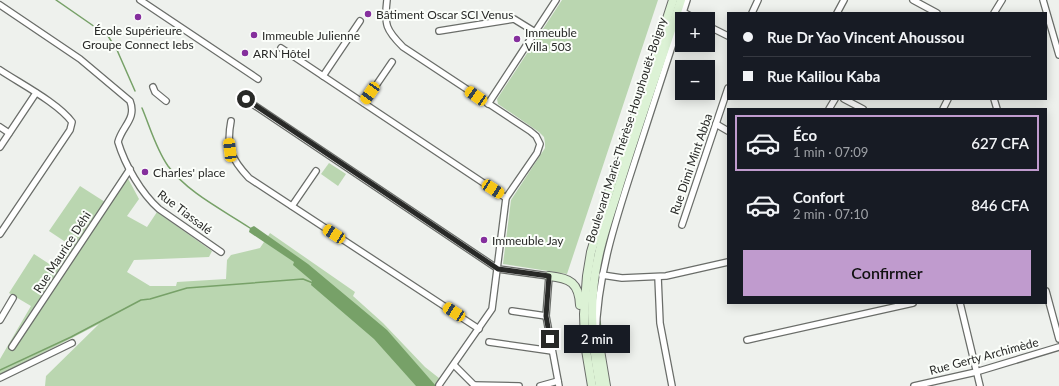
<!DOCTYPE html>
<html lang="fr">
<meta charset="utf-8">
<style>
body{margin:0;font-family:Lato,sans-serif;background:#242831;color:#f1f3f6;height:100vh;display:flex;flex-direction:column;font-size:15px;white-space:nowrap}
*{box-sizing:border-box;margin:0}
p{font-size:13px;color:#9ea1a6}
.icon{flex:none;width:22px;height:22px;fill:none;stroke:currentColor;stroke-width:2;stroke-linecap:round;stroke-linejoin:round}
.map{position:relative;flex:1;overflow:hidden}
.panel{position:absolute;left:727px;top:108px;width:320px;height:196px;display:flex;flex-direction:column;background:#171b24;border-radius:0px;box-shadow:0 2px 10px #0003}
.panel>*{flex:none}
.hud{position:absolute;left:727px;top:12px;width:320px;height:88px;border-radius:0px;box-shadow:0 2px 10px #0003;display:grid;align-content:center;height:88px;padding:0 16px;background:#171b24}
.controls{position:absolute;left:675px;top:12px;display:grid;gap:8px}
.controls a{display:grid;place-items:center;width:40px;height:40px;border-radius:0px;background:#171b24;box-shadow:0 2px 10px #0003;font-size:20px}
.end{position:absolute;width:18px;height:18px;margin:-9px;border:5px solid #282927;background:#fff;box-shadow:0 0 0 2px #fff}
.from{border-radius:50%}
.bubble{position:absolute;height:28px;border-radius:0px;background:#171b24;box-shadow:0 2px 10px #0003;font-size:13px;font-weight:600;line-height:28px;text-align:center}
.car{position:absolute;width:12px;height:24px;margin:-12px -6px;border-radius:5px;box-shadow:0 0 3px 1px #0007;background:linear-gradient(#f5c518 24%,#345 0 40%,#f5c518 0 76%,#345 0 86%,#f5c518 0)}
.hud b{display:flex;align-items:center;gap:14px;height:38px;font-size:15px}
.hud b+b{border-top:1px solid #363941}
.hud i{width:10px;height:10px;background:#f1f3f6}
ul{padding:7px 0 0;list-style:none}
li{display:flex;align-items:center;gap:12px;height:56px;margin:0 8px 6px;padding:0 8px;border:2px solid transparent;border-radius:0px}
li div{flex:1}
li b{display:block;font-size:15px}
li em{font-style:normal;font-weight:600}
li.current{border-color:#c09bce}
li>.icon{width:36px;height:36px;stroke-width:1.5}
.button{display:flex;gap:8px;margin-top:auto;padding:8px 16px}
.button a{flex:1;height:46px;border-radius:0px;background:#c09bce;color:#111;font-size:16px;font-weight:600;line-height:46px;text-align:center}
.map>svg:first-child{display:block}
</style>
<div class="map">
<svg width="1059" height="386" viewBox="0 0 1059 386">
<rect width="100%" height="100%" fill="#eef1ed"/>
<g fill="#bad6b0">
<path d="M562,0H658L567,274L503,264L511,200L545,148V143L544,137L539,132L498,104L497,99Z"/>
<path d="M329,163L346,174L338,186L321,174Z"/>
<path d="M124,171L139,199L127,216L147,227L157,212L212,251L209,257L134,260L127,272L150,286H176L177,282L226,279L227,260L231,255L260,248L270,233L355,292L353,296L383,323L425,367L444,382L443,386H45L46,376L99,324L0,375V359L31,306L9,293L34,254L57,269L73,247L49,231L80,186L105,202Z"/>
</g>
<path fill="#77a168" d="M254,226L308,264L387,330L436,386H416L374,339L311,285L312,281L293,265L294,262L249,232L250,228Z"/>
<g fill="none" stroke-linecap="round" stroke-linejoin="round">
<g stroke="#77a168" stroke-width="1.5">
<path d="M56,0L108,36L117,50L135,91"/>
<path d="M142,108C150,127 156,149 168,166C188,193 223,210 250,228"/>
<path d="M600,321L602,338"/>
<path d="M0,370L71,337L141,300L150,299L187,288L303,279L313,283"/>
</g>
<defs>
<g id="street">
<path d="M140,0L258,79"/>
<path d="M387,0C384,25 386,30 403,47L530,131L536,136L540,144L537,153L506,198L492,309L439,385"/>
<path d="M913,0L937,13"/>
<path d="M1043,0L1059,55"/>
<path d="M0,5L80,59L130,101C137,119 122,126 118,142C125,165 141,193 159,209L221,252"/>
<path d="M683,12L696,19"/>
<path d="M752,13L758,0"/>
<path d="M837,13L844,0"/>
<path d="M994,13L1002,0"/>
<path d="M708,26L728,36"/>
<path d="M439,31L514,19L535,32"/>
<path d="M281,48L506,198"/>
<path d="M0,70C21,84 58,103 72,122L70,130L0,234"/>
<path d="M323,76L360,21"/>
<path d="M153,87L155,92L166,101"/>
<path d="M245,99L498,269L549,276L546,316L559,386"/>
<path d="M844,99L863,109"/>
<path d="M994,99L997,109"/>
<path d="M364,103L392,62"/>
<path d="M488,104L556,0"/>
<path d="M829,109L835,99"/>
<path d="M943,109L948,99"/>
<path d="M231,121C226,147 231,159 249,178L479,329"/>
<path d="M716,124L728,131"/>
<path d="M0,127L9,133"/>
<path d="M0,147L36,93"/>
<path d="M292,206L316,171"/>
<path d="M682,225L728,88"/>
<path d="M602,275L622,278L666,276L728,262"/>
<path d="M658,277L660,323L672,386"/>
<path d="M1046,291L1059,339"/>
<path d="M960,303L980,386"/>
<path d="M512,311L546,316"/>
<path d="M0,320L13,298"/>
<path d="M596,337C597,271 619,210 639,148C655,99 671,49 687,0"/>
<path d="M747,340L913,303"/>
<path d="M489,342L552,351"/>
<path d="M12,347L130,169"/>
<path d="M454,365L475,386"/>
<path d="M0,378L72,343"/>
<path d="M474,385L519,386"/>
<path d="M540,386L558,381"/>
<path d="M914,386L976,372L1059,347"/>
</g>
<g id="secondary">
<path d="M549,276C570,278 579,283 580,305"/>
<path d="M598,338L606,386"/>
<path d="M592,386L585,344L584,314L587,276L591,252L613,179L644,90L673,0"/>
<path d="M600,386C594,355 590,324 593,293C595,259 606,227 616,196C636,130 660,65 681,0"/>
</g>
</defs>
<use href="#street" stroke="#6a6d69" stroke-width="8"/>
<use href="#secondary" stroke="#6a6d69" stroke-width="10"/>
<use href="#street" stroke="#fff" stroke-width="5.5"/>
<use href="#secondary" stroke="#dcf2d5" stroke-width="8"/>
</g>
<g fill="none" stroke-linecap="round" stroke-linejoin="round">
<path stroke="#282927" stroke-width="5" d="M246,99L498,269L549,276L546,316L550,339"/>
</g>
<g fill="#852f9d" stroke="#fbfefa" stroke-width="1.5">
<circle cx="368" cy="14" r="4"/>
<circle cx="138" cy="17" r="4"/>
<circle cx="254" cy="35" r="4"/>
<circle cx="517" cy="39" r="4"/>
<circle cx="245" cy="53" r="4"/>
<circle cx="145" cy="172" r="4"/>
<circle cx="484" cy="240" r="4"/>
</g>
<g text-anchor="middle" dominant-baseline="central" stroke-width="4" stroke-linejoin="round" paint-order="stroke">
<g font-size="12" fill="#282927" stroke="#fbfefa" text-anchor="start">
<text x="376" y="14">Bâtiment Oscar SCI Venus</text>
<text x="138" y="30" text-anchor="middle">École Supérieure<tspan x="138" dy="14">Groupe Connect Iebs</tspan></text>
<text x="525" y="32">Immeuble<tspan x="525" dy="14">Villa 503</tspan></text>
<text x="262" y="35">Immeuble Julienne</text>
<text x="253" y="53">ARN Hôtel</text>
<text x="153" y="172">Charles' place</text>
<text x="492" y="240">Immeuble Jay</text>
</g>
<g font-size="12" fill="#282927" stroke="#fbfefa">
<text transform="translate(626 130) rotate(-72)">Boulevard Marie-Thérèse Houphouët-Boigny</text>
<text transform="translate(691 164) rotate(-71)">Rue Dimi Mint Abba</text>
<text transform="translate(185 212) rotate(37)">Rue Tiassalé</text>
<text transform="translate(62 252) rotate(-57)">Rue Maurice Déhi</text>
<text transform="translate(984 356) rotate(-15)">Rue Gerty Archimède</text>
</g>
</g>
</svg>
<div class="controls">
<a>+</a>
<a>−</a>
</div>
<i class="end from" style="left:246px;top:99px"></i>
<i class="end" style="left:550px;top:339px"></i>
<div class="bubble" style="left:564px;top:325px;width:66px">2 min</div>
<i class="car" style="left:370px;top:93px;rotate:215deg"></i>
<i class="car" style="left:476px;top:96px;rotate:304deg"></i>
<i class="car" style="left:230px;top:150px;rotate:353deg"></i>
<i class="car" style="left:493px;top:189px;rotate:123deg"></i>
<i class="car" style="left:334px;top:234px;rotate:303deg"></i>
<i class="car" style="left:454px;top:312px;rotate:303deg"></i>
<div class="hud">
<b><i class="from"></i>Rue Dr Yao Vincent Ahoussou</b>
<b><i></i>Rue Kalilou Kaba</b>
</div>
<section class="panel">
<ul>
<li class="current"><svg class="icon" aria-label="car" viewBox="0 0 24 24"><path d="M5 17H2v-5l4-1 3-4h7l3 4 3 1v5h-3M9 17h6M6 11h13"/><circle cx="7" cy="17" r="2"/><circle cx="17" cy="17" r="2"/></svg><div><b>Éco</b><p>1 min · 07:09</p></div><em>627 CFA</em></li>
<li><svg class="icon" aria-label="car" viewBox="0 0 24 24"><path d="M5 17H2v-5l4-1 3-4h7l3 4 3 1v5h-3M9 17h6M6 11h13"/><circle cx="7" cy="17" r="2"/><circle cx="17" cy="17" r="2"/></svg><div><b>Confort</b><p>2 min · 07:10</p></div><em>846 CFA</em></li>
</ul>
<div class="button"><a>Confirmer</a></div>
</section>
</div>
